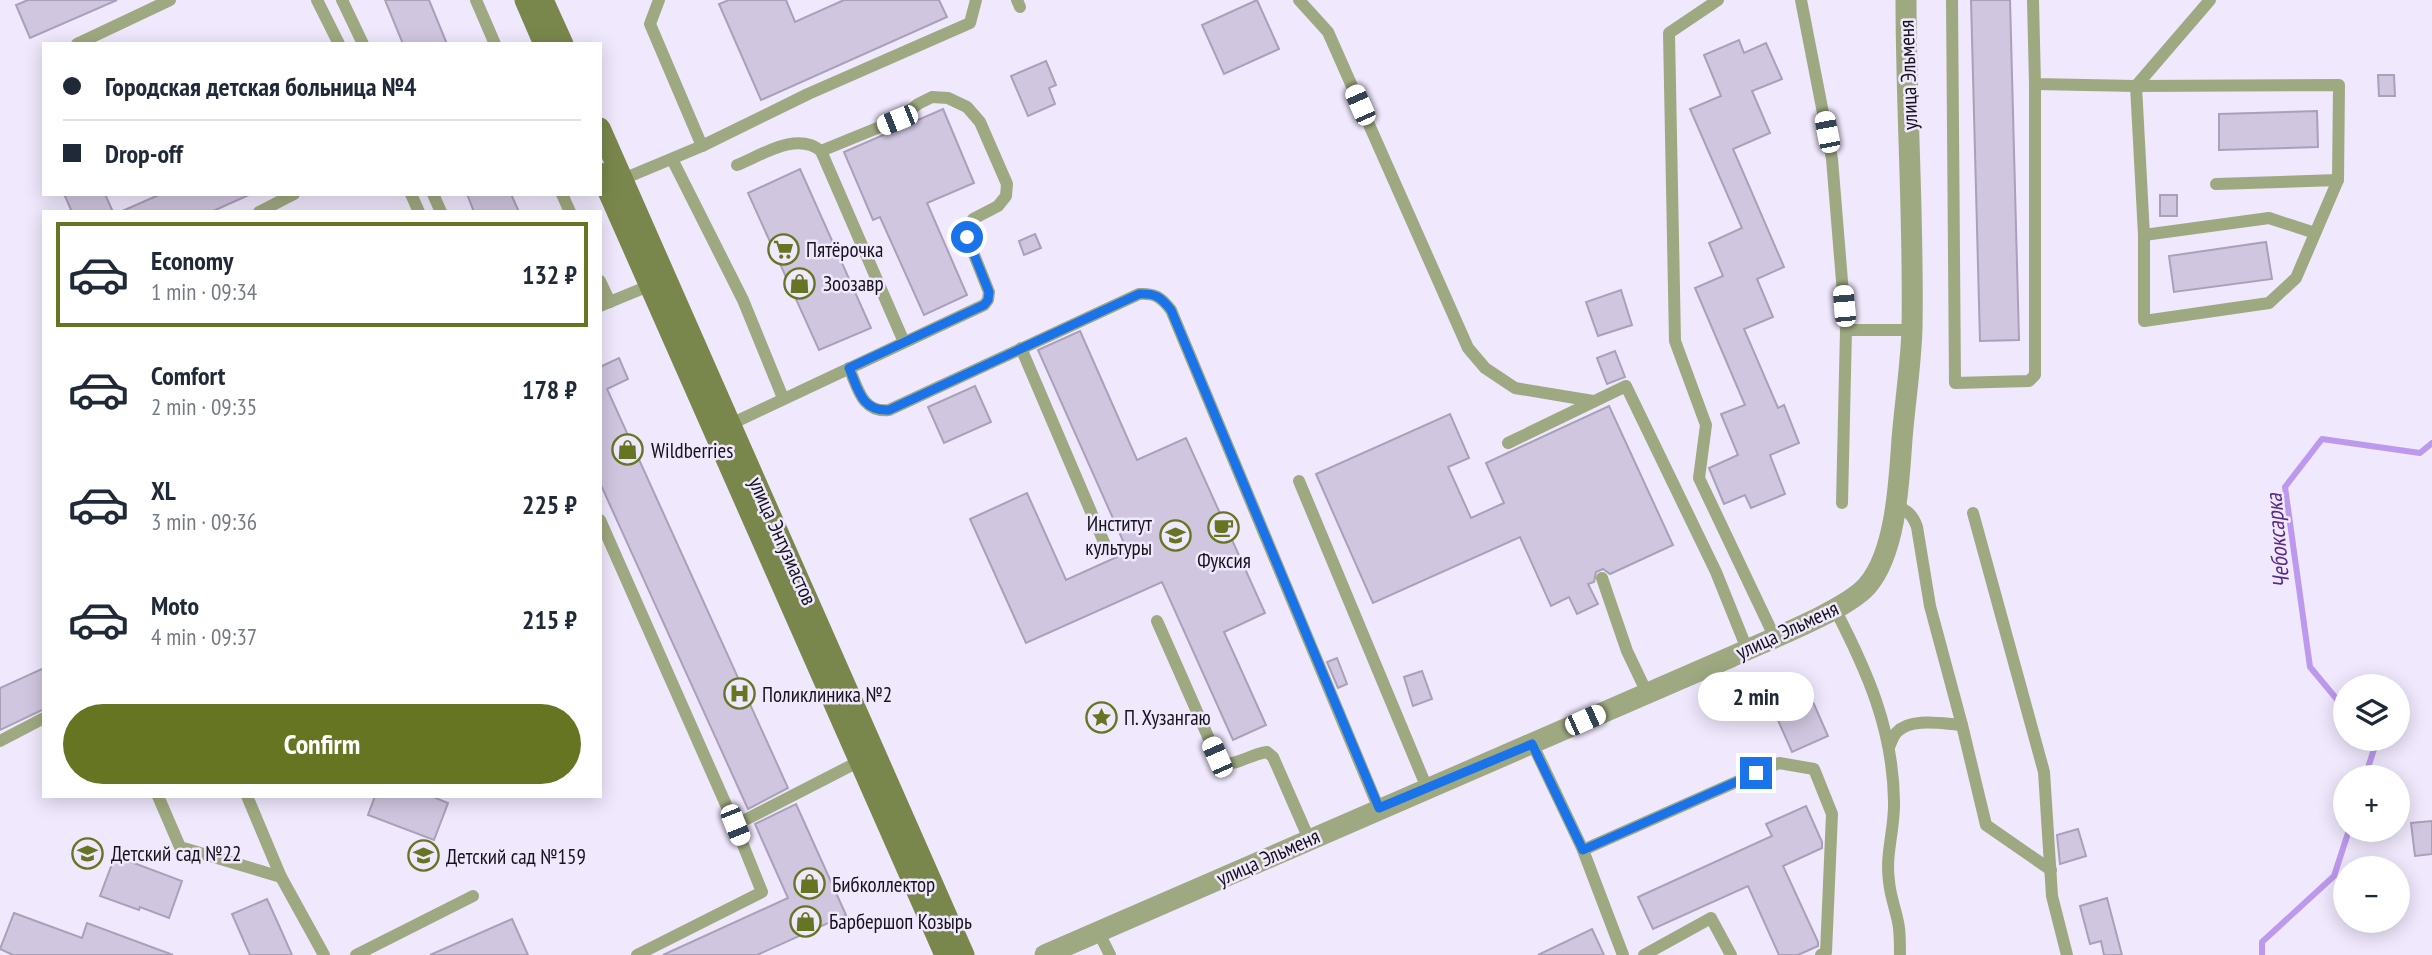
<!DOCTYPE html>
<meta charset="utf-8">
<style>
body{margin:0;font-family:"PT Sans Narrow",sans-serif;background:#f6f6f7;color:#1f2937;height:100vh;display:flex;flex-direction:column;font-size:26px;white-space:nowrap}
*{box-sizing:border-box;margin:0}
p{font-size:23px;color:#747a83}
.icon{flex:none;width:38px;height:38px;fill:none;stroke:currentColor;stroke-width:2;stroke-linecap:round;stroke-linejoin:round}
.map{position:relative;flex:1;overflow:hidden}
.drawer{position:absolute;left:42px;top:210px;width:560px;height:588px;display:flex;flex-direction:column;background:#fff;border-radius:0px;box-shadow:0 4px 18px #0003}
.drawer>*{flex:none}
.banner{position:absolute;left:42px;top:42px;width:560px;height:154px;border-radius:0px;box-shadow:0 4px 18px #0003;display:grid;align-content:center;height:154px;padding:0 21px;background:#fff}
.tools{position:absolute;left:2333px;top:674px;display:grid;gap:14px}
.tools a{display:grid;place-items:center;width:77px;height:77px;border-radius:50%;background:#fff;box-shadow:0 4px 18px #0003;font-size:35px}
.end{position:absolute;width:32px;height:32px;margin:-16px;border:9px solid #1a73e8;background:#fff;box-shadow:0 0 0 4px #fff}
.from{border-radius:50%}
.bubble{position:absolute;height:49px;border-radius:24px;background:#fff;box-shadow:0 4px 18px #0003;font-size:23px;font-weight:600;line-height:49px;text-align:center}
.car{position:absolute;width:21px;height:42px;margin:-21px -10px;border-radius:9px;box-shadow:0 0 5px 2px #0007;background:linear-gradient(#fff 24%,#345 0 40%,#fff 0 76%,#345 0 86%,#fff 0)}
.banner b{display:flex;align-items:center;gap:24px;height:66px;font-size:26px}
.banner b+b{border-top:2px solid #e0e1e3}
.banner i{width:18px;height:18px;background:#1f2937}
ul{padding:12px 0 0;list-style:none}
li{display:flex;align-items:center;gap:21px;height:105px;margin:0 14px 10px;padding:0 7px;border:4px solid transparent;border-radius:0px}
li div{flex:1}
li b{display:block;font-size:26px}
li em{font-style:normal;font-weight:600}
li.active{border-color:#667522}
li>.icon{width:63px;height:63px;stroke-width:1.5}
.primary-button{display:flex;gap:14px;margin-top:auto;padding:14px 21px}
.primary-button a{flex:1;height:80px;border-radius:42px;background:#667522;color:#fff;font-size:28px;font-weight:600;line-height:80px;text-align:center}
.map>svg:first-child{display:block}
</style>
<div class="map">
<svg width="2432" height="955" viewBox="0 0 2432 955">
<rect width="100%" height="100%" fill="#f0e8fd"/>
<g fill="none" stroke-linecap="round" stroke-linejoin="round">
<g stroke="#bd99ed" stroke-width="6">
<path d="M2345,709L2310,667L2285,487L2322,439L2420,453L2432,443"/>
<path d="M2365,777L2375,746L2369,738"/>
<path d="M2262,955V942L2334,876L2349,830"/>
</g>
</g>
<g fill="#d0c6e0" stroke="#a9a0b9" stroke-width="2">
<path d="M28,0H117L30,38L16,5Z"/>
<path d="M385,0H429L447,44H403Z"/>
<path d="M729,0H786L795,22L844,0H939L947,17L761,100L719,4Z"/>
<path d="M1257,0L1279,49L1224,74L1202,25Z"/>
<path d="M1971,0H2010L2019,340L1980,341Z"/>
<path d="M1739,40L1744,53L1766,43L1782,79L1752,91L1770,133L1733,149L1784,267L1757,279L1773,317L1744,329L1778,408L1784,405L1799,443L1770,455L1785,494L1751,508L1745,495L1724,504L1709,468L1738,455L1721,414L1745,405L1695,288L1723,276L1709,243L1742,228L1690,109L1721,96L1704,55Z"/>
<path d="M1046,61L1056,85L1049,88L1055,104L1028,116L1011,76Z"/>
<path d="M2378,75H2394L2395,96H2379Z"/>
<path d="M943,109L974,183L927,203L967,295L924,315L880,217L873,220L844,152Z"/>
<path d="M2317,111L2318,147L2219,150V114Z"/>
<path d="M800,169L871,328L819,350L748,193Z"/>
<path d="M64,194H105L113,212H72Z"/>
<path d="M161,194H251L211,212H120Z"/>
<path d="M467,194H511L519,212H474Z"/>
<rect x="2160" y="195" width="17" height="21"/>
<path d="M1035,234L1041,248L1024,255L1019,241Z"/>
<path d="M2266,242L2272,279L2174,292L2169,256Z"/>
<path d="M1621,290L1632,325L1598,336L1586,302Z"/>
<path d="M1080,331L1137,460L1186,438L1265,613L1224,632L1266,725L1233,740L1162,582L1026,643L970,519L1027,493L1066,580L1128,552L1038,350Z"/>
<path d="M1615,351L1625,377L1607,384L1597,358Z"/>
<path d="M619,358L628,379L607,389L788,788L748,809L600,483V367Z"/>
<path d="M975,386L991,422L944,443L928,407Z"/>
<path d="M1609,406L1673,545L1610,574L1603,569L1596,572L1594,582L1588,584L1598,604L1577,614L1569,597L1551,606L1520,537L1373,603L1316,474L1450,414L1469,458L1448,467L1471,518L1504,503L1486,463Z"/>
<path d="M1337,658L1347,684L1338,688L1327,662Z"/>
<path d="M44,668V709L0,730V688Z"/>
<path d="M1422,671L1432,699L1413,706L1404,677Z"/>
<path d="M1802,677L1828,736L1792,752L1766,693Z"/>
<path d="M375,796H431L448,803L434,840L368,815Z"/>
<path d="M796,804L846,915L757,955H663L788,898L755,824Z"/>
<path d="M1806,806L1822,842V848L1783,866L1818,942V946L1798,955H1779L1748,886L1653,929L1638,897L1772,836L1766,824Z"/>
<path d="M2432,821V854L2415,856L2411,823Z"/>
<path d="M2078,829L2086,856L2060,864L2057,835Z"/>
<path d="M115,856L182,881L169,918L140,907L139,910L100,896Z"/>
<path d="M2107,898L2122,955H2104L2101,941L2090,944L2080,906Z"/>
<path d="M267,899L281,930L292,955H250L232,914Z"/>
<path d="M14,913L82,938L87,923L173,955H13L0,949Z"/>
<path d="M512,919L528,955H430Z"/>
<path d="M1592,929L1604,955H1538Z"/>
</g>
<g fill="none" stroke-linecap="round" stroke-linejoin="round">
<g stroke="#9fa981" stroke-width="12">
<path d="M317,0L339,44"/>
<path d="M342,0L363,44"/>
<path d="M476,0L495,44"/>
<path d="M659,0L650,24L702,146"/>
<path d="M1017,0L1020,7"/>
<path d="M1299,0L1328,32L1468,348L1485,368L1515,388L1593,401"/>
<path d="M1718,0L1669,33L1675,341L1706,425L1699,478L1774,636"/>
<path d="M1801,0L1832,159L1846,330L1842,503"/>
<path d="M1952,0L1955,383L2029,381L2035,375V84"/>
<path d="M2033,0L2035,84L2136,86L2339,85L2338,180L2296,278L2269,303L2144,321V235"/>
<path d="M2210,0L2136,86L2144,235L2269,218L2315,233"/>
<path d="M77,44L170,0"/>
<path d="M672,159L743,300L783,398"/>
<path d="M737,165C762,155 797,131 821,151L904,342"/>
<path d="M623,179L702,146L808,94L970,23L976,0"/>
<path d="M2216,184L2338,180"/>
<path d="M411,194L419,212"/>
<path d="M433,194L441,212"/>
<path d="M562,194L570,212"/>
<path d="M259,212L294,194"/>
<path d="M600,281L610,302"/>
<path d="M600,306L651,285"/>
<path d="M1846,330H1912"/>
<path d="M1021,348L1106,547"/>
<path d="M849,368C858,388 862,413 889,410L1139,294C1155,293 1161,297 1171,310L1379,809"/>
<path d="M731,424L984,305L988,300L989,292L967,237L973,219L998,206L1006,196L1007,184L980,122L967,107L948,98L932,97L918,104L897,120L821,151"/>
<path d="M1508,443L1626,386L1716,572L1747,649"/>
<path d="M1299,481L1427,788"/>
<path d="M1895,505C1907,510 1913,515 1917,527L1930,606L1962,725L1986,825L2051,870"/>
<path d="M1973,513L2044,772L2052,896L2067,955"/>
<path d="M600,520L735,825L762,892L637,955"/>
<path d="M1602,578L1627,651L1647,693"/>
<path d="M1835,609C1867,671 1893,729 1894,801C1895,828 1885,854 1889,881C1890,897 1897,912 1899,928C1900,937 1900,946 1900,955"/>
<path d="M1157,621L1217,757L1222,764C1238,765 1251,754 1267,752L1273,757L1309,839"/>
<path d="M0,741L44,718"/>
<path d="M1532,743L1583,850L1623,955"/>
<path d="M1889,747C1891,743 1893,736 1897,732C1911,717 1944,724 1962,725"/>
<path d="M158,796L180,847L281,877"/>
<path d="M247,796L281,877L324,955"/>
<path d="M735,825L860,761"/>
<path d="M1583,850L1779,763L1814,769L1832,814L1826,952L1821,955"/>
<path d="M1098,931L1110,955"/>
<path d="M356,955L473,896"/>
<path d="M1644,955L1711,918L1731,955"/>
</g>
<path stroke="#9fa981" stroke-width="21" d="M1045,955L1731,657C1763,642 1845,611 1867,586C1896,553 1899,482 1902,439C1905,402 1911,365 1912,328C1914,219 1906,109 1906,0"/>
<g stroke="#7a874c" stroke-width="21">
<path d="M525,0L544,44"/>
<path d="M543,0L563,44"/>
<path d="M600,128L964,955"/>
<path d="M600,173L945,955"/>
</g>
</g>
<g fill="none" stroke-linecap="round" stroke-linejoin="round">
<path stroke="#1a73e8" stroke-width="9" d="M967,237L989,292L988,300L984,305L849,368C858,388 861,412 889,410L1139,294C1155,293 1161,297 1171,310L1379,808L1532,744L1583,850L1756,773"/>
</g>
<defs>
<symbol id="supermarket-ring" viewBox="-11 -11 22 22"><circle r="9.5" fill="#f0e8fd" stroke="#667522" stroke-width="1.5"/><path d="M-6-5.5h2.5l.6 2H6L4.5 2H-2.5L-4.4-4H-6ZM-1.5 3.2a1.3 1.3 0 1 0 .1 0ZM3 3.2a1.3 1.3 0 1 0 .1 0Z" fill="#667522"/></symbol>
<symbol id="shop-ring" viewBox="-11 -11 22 22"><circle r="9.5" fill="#f0e8fd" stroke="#667522" stroke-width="1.5"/><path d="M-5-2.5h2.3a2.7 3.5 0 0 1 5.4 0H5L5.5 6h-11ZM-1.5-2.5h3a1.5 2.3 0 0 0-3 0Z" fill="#667522"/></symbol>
<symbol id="cafe-ring" viewBox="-11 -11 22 22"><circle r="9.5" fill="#f0e8fd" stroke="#667522" stroke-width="1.5"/><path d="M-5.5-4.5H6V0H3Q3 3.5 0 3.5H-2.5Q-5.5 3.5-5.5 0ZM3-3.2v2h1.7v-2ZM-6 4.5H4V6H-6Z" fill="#667522"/></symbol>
<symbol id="university-ring" viewBox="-11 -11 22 22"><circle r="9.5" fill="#f0e8fd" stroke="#667522" stroke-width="1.5"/><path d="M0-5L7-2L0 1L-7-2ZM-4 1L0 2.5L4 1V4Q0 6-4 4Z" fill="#667522"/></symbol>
<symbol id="hospital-ring" viewBox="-11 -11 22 22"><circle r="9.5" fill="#f0e8fd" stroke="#667522" stroke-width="1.5"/><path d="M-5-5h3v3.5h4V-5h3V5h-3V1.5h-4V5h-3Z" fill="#667522"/></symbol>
<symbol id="sight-ring" viewBox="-11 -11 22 22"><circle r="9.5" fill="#f0e8fd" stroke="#667522" stroke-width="1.5"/><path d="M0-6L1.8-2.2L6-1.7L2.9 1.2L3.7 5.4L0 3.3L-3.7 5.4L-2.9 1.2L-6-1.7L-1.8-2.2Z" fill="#667522"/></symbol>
<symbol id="school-ring" viewBox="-11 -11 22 22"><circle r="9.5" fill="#f0e8fd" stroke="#667522" stroke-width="1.5"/><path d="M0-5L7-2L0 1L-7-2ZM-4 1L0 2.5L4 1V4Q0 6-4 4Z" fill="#667522"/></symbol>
</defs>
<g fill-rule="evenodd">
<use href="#supermarket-ring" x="766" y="232" width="35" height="35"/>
<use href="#shop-ring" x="782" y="266" width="35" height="35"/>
<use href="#shop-ring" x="610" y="432" width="35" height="35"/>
<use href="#cafe-ring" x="1206" y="510" width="35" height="35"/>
<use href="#university-ring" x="1158" y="518" width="35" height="35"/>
<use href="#hospital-ring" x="722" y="676" width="35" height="35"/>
<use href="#sight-ring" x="1084" y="700" width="35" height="35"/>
<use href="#school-ring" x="70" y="836" width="35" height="35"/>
<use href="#school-ring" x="406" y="838" width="35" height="35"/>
<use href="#shop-ring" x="792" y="866" width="35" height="35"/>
<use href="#shop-ring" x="788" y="904" width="35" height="35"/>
</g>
<g text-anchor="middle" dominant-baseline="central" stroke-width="5" stroke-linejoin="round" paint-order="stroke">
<g font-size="21" fill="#17131c" stroke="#f0e8fd">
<text transform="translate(1908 75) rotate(-92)">улица Эльменя</text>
<text transform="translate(783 541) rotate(66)">улица Энтузиастов</text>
<text transform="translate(1787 630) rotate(-25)">улица Эльменя</text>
<text transform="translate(1268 857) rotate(-24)">улица Эльменя</text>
</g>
<g font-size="21" fill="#17131c" stroke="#f0e8fd" text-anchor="start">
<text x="806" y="249">Пятёрочка</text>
<text x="823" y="283">Зоозавр</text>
<text x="651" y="450">Wildberries</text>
<text x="1152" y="523" text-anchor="end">Институт<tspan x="1152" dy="24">культуры</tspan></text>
<text x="1224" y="560" text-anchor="middle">Фуксия</text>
<text x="762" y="694">Поликлиника №2</text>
<text x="1124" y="717">П. Хузангаю</text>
<text x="111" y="853">Детский сад №22</text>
<text x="446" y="856">Детский сад №159</text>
<text x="832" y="884">Бибколлектор</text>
<text x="829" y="921">Барбершоп Козырь</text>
</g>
<g font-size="23" font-style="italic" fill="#592989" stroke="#f0e8fd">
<text transform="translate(2277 541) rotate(-95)">Чебоксарка</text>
</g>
</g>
</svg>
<div class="tools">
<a><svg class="icon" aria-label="layers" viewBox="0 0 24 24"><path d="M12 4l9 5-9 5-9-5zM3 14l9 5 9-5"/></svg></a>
<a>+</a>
<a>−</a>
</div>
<i class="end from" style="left:967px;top:237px"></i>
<i class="end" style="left:1756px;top:773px"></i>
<div class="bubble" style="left:1698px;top:672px;width:116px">2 min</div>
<i class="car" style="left:1360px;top:105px;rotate:336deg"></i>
<i class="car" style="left:897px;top:120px;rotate:248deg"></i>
<i class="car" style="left:1827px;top:132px;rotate:349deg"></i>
<i class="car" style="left:1844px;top:306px;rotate:355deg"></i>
<i class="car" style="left:1585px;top:720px;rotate:66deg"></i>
<i class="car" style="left:1217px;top:757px;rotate:336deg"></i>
<i class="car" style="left:735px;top:825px;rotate:158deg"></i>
<div class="banner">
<b><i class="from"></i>Городская детская больница №4</b>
<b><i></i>Drop-off</b>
</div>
<section class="drawer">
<ul>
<li class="active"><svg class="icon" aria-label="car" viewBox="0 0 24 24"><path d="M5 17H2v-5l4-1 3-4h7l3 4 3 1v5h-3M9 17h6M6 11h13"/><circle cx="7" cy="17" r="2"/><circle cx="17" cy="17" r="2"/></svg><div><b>Economy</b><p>1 min · 09:34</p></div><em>132 ₽</em></li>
<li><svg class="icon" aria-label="car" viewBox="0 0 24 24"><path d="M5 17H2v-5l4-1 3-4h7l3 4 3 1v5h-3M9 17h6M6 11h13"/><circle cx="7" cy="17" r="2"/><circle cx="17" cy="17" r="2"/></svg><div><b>Comfort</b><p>2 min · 09:35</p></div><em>178 ₽</em></li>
<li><svg class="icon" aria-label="car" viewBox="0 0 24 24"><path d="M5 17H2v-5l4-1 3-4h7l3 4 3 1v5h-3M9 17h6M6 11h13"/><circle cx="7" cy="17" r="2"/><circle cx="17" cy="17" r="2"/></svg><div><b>XL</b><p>3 min · 09:36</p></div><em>225 ₽</em></li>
<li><svg class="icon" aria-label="car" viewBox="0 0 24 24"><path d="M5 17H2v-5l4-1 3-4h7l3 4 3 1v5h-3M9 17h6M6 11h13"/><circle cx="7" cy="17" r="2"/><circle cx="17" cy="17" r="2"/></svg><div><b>Moto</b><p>4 min · 09:37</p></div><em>215 ₽</em></li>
</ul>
<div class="primary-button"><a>Confirm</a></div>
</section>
</div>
